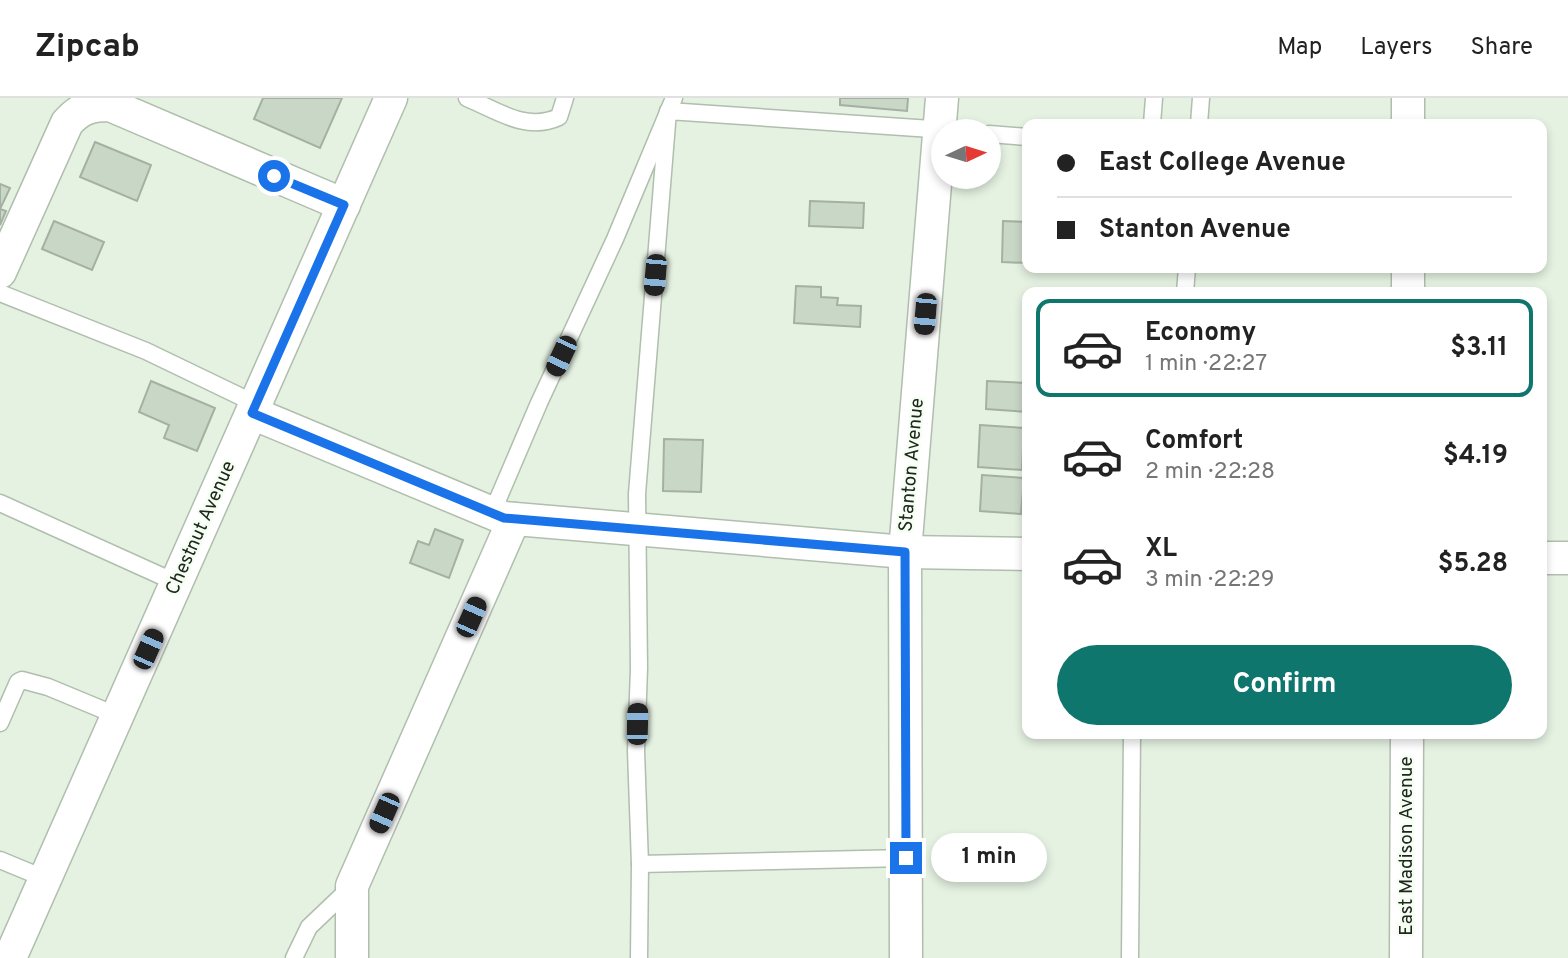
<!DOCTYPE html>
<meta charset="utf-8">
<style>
body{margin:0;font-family:Overpass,sans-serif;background:#f2f2f2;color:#222;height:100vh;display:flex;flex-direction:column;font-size:26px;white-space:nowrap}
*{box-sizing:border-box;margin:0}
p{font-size:23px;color:#767676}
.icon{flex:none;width:38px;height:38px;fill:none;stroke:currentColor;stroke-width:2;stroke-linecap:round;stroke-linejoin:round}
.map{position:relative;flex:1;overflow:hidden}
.sheet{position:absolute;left:1022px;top:189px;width:525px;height:452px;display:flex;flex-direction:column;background:#fff;border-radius:14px;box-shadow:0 4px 10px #0003}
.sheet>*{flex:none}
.banner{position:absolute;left:1022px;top:21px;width:525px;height:154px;border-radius:14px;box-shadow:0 4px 10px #0003;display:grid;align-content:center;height:154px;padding:0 35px;background:#fff}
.needle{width:46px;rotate:86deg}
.tools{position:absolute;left:931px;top:21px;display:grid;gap:14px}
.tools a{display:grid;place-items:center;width:70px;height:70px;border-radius:50%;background:#fff;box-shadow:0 4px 10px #0003;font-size:35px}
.end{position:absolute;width:32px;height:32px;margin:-16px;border:9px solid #1a73e8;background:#fff;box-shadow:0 0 0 4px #fff}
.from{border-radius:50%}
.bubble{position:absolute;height:49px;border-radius:24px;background:#fff;box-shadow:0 4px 10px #0003;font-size:23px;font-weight:700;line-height:49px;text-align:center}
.car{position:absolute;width:21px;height:42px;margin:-21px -10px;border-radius:9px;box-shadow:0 0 5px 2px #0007;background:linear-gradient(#222 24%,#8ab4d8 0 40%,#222 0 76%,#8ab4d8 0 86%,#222 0)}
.banner b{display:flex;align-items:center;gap:24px;height:66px;font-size:26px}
.banner b+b{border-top:2px solid #e0e0e0}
.banner i{width:18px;height:18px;background:#222}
ul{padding:12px 0 0;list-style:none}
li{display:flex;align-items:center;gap:21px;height:98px;margin:0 14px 10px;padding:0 21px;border:4px solid transparent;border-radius:14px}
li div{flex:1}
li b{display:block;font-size:26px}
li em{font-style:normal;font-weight:700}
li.current{border-color:#0f766e}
li>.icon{width:63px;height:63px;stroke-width:1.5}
.button{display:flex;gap:14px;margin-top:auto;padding:14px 35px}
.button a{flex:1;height:80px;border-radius:42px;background:#0f766e;color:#fff;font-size:28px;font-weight:700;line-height:80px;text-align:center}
header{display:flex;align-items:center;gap:42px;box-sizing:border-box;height:98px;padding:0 35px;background:#fff;border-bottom:2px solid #e0e0e0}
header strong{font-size:33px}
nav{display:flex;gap:38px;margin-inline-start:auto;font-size:24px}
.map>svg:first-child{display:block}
</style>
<header>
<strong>Zipcab</strong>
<nav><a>Map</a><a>Layers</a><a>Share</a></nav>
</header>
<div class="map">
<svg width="1568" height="860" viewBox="0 0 1568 860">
<rect width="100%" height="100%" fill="#e5f2e2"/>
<g fill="#c9d7c7" stroke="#a4b1a2" stroke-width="2">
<path d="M263,0H342L320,50L254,21Z"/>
<path d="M840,0H908L907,13L840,7Z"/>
<path d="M95,44L151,67L137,103L80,79Z"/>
<path d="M0,86L10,90L0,111L6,113L0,127Z"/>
<path d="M810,103L864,105L863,130L809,128Z"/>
<path d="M54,123L104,144L92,172L42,151Z"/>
<path d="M1003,123L1027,124V165L1002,164Z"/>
<path d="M796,188L821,189V199L838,200L837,207L861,208L860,229L794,225Z"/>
<path d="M151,283L215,310L197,353L164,340L169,327L139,314Z"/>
<path d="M987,283L1027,285V314L986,311Z"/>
<path d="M980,327L1024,330L1022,372L978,369Z"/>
<path d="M664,341L703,342L701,394L663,393Z"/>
<path d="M982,377L1024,380L1021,416L980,413Z"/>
<path d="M435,431L463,442L449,480L410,465L418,443L429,447Z"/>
</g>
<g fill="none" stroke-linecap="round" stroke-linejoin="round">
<defs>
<g id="service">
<path d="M467,0C498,13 526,34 559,19L565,0"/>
<path d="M1152,26L1154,0"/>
<path d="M1199,26L1201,0"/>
<path d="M989,36L1027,39"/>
<path d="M1185,194L1187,170"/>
<path d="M0,195L146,253L256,306"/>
<path d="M0,405L177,485"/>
<path d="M492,415L539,305L615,141L674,0"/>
<path d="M0,625L18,584L22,582L48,589L118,618"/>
<path d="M0,762L46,781"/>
<path d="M640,766L906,760"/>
<path d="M294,860L309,829L350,790"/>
<path d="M639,860L640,766L636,653L639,570L637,396L668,13L961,33"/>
<path d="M1130,860L1132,635"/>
</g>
<g id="minor">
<path d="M1408,0V26"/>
<path d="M1408,170V194"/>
<path d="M0,174L67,25C80,10 91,7 110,7L344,107"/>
<path d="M252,315L504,420L905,454L1027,456"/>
<path d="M1542,460H1568"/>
<path d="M10,860L391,0"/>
<path d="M352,860V788L514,421"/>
<path d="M906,860L905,454L942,0"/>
<path d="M1406,860L1407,635"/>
</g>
</defs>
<use href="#service" stroke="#b0beae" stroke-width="19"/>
<use href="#minor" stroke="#b0beae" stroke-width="35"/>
<use href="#service" stroke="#fff" stroke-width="16"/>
<use href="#minor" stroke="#fff" stroke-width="32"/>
</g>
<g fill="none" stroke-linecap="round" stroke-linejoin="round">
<path stroke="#1a73e8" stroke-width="9" d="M274,78L344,107L252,315L504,420L905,454L906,760"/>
</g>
<g text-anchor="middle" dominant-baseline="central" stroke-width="5" stroke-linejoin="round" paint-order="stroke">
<g font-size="19" fill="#202520" stroke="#f4fff2">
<text transform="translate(912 367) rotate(-85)">Stanton Avenue</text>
<text transform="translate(201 430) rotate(-66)">Chestnut Avenue</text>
<text transform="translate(1407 748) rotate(-90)">East Madison Avenue</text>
</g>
</g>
</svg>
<div class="tools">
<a><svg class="needle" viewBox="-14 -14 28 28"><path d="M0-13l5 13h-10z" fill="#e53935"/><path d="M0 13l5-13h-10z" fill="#767676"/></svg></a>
</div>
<i class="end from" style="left:274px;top:78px"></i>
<i class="end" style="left:906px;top:760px"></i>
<div class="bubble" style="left:931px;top:735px;width:116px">1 min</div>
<i class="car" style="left:655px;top:177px;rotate:185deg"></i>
<i class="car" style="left:925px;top:216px;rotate:185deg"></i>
<i class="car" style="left:561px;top:258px;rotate:205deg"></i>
<i class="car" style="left:471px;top:519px;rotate:24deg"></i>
<i class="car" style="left:148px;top:551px;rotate:24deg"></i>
<i class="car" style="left:637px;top:626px;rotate:1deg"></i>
<i class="car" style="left:384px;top:715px;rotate:204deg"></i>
<div class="banner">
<b><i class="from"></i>East College Avenue</b>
<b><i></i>Stanton Avenue</b>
</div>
<section class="sheet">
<ul>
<li class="current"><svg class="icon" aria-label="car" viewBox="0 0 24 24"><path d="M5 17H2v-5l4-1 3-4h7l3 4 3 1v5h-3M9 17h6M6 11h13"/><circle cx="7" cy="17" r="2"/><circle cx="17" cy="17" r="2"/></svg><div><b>Economy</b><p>1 min · 22:27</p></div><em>$3.11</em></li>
<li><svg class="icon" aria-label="car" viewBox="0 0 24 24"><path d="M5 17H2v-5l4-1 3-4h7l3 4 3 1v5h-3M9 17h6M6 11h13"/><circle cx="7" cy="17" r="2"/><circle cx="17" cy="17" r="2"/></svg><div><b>Comfort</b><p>2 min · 22:28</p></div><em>$4.19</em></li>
<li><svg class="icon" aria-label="car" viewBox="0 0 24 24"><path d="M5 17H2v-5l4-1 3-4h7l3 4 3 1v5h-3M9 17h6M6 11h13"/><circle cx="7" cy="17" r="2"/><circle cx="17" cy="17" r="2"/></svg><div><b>XL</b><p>3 min · 22:29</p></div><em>$5.28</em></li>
</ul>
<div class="button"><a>Confirm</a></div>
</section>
</div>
